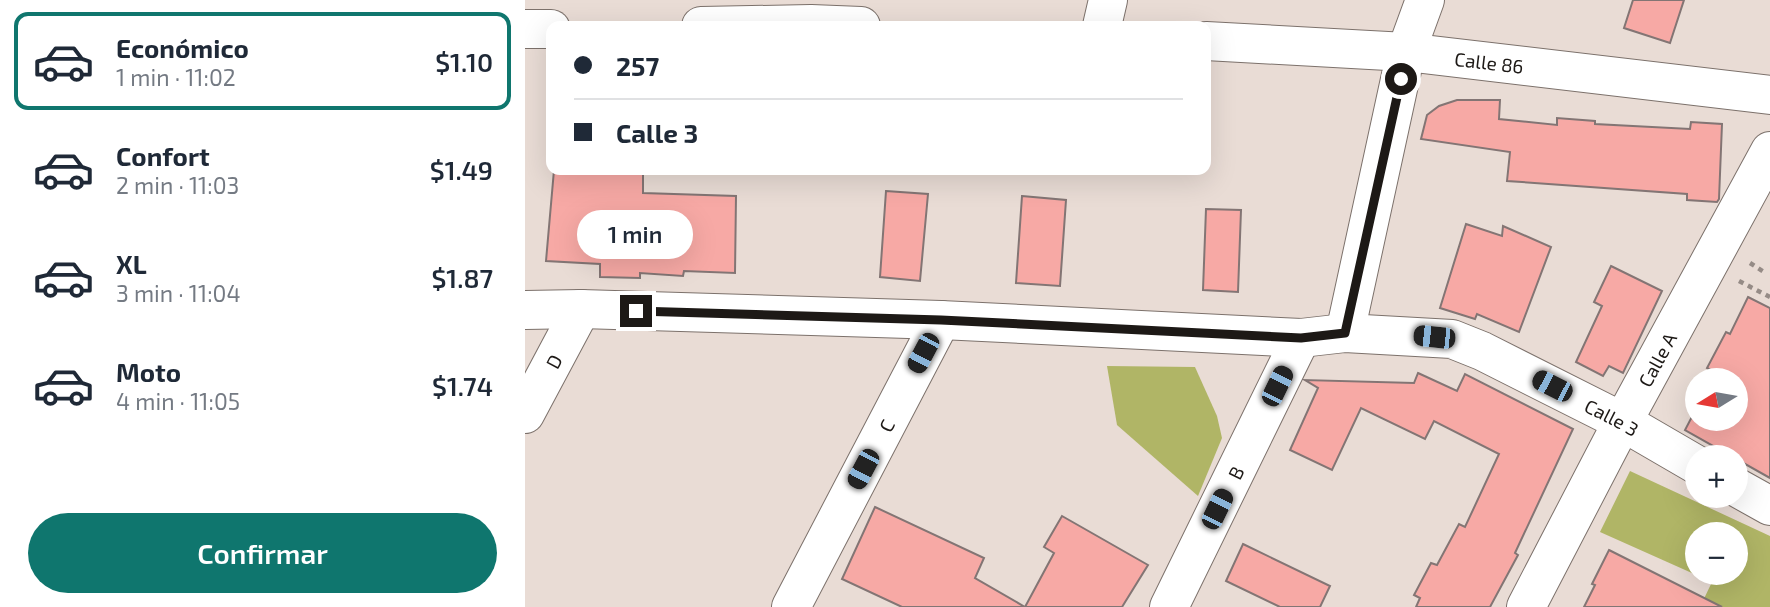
<!DOCTYPE html>
<html lang="es">
<meta charset="utf-8">
<style>
body{margin:0;font-family:"Exo 2",sans-serif;background:#f6f6f7;color:#1f2937;height:100vh;display:flex;flex-direction:column;font-size:26px;white-space:nowrap}
*{box-sizing:border-box;margin:0}
p{font-size:23px;color:#747a83}
.icon{flex:none;width:38px;height:38px;fill:none;stroke:currentColor;stroke-width:2;stroke-linecap:round;stroke-linejoin:round}
.map{position:relative;flex:1;overflow:hidden}
.panel{display:flex;flex-direction:column;background:#fff;width:525px}
.panel>*{flex:none}
.banner{position:absolute;left:21px;top:21px;width:665px;height:154px;border-radius:14px;box-shadow:0 7px 28px #0002;display:grid;align-content:center;height:154px;padding:0 28px;background:#fff}
.needle{width:46px;rotate:259deg}
.fabs{position:absolute;left:1160px;top:368px;display:grid;gap:14px}
.fabs a{display:grid;place-items:center;width:63px;height:63px;border-radius:50%;background:#fff;box-shadow:0 7px 28px #0002;font-size:35px}
.end{position:absolute;width:32px;height:32px;margin:-16px;border:9px solid #1d1916;background:#fff;box-shadow:0 0 0 4px #fff}
.from{border-radius:50%}
.bubble{position:absolute;height:49px;border-radius:24px;background:#fff;box-shadow:0 7px 28px #0002;font-size:23px;font-weight:600;line-height:49px;text-align:center}
.car{position:absolute;width:21px;height:42px;margin:-21px -10px;border-radius:9px;box-shadow:0 0 5px 2px #0007;background:linear-gradient(#222 24%,#8ab4d8 0 40%,#222 0 76%,#8ab4d8 0 86%,#222 0)}
.banner b{display:flex;align-items:center;gap:24px;height:66px;font-size:26px}
.banner b+b{border-top:2px solid #e0e1e3}
.banner i{width:18px;height:18px;background:#1f2937}
ul{padding:12px 0 0;list-style:none}
li{display:flex;align-items:center;gap:21px;height:98px;margin:0 14px 10px;padding:0 14px;border:4px solid transparent;border-radius:14px}
li div{flex:1}
li b{display:block;font-size:26px}
li em{font-style:normal;font-weight:600}
li.on{border-color:#0f766e}
li>.icon{width:63px;height:63px;stroke-width:1.5}
.cta{display:flex;gap:14px;margin-top:auto;padding:14px 28px}
.cta a{flex:1;height:80px;border-radius:42px;background:#0f766e;color:#fff;font-size:28px;font-weight:600;line-height:80px;text-align:center}
main{display:flex;flex:1;min-height:0}
.map>svg:first-child{display:block}
</style>
<main>
<section class="panel">
<ul>
<li class="on"><svg class="icon" aria-label="car" viewBox="0 0 24 24"><path d="M5 17H2v-5l4-1 3-4h7l3 4 3 1v5h-3M9 17h6M6 11h13"/><circle cx="7" cy="17" r="2"/><circle cx="17" cy="17" r="2"/></svg><div><b>Económico</b><p>1 min · 11:02</p></div><em>$1.10</em></li>
<li><svg class="icon" aria-label="car" viewBox="0 0 24 24"><path d="M5 17H2v-5l4-1 3-4h7l3 4 3 1v5h-3M9 17h6M6 11h13"/><circle cx="7" cy="17" r="2"/><circle cx="17" cy="17" r="2"/></svg><div><b>Confort</b><p>2 min · 11:03</p></div><em>$1.49</em></li>
<li><svg class="icon" aria-label="car" viewBox="0 0 24 24"><path d="M5 17H2v-5l4-1 3-4h7l3 4 3 1v5h-3M9 17h6M6 11h13"/><circle cx="7" cy="17" r="2"/><circle cx="17" cy="17" r="2"/></svg><div><b>XL</b><p>3 min · 11:04</p></div><em>$1.87</em></li>
<li><svg class="icon" aria-label="car" viewBox="0 0 24 24"><path d="M5 17H2v-5l4-1 3-4h7l3 4 3 1v5h-3M9 17h6M6 11h13"/><circle cx="7" cy="17" r="2"/><circle cx="17" cy="17" r="2"/></svg><div><b>Moto</b><p>4 min · 11:05</p></div><em>$1.74</em></li>
</ul>
<div class="cta"><a>Confirmar</a></div>
</section>
<div class="map">
<svg width="1245" height="607" viewBox="0 0 1245 607">
<rect width="100%" height="100%" fill="#e9dcd5"/>
<g fill="#b0b566" fill-rule="evenodd">
<path d="M582,366L670,367L692,416L697,438L673,496L592,425Z"/>
<path d="M1105,471L1245,536V607H1175L1187,582L1075,532ZM1172,534H1211V572H1172Z"/>
</g>
<g fill="#f7a9a5" stroke="#837574" stroke-width="2">
<path d="M1108,0H1159L1145,43L1099,28Z"/>
<path d="M932,100H975L974,119L1032,125V118L1070,121V124L1165,129L1166,122L1197,124L1194,199L1192,202L1162,200V194L982,181L985,152L896,139L902,115L914,106Z"/>
<path d="M29,170H74V172L118,174V193L211,196L210,273L159,271L158,276L115,273V278L75,277V264L21,261Z"/>
<path d="M361,191L403,194L395,281L355,277Z"/>
<path d="M497,196L541,200L535,286L491,283Z"/>
<path d="M681,209L716,210L713,292L678,290Z"/>
<path d="M941,224L977,236L978,226L1026,247L994,332L952,314L950,319L915,308Z"/>
<path d="M1086,266L1137,291L1098,373L1084,366L1078,376L1051,362L1077,306L1069,302Z"/>
<path d="M1223,297L1245,308V478L1160,430L1172,407V418H1211V380H1188L1192,373L1182,368L1201,332L1205,334Z"/>
<path d="M893,373L932,391L940,374L1048,429L990,553L993,555L965,607H891L895,598L889,595L906,563L912,565L934,524L940,527L974,454L909,421L900,439L836,408L807,470L765,450L793,388L780,380L889,383Z"/>
<path d="M350,507L459,558L450,578L500,607L529,553L519,547L537,516L623,565L597,607H377L317,579Z"/>
<path d="M718,544L805,586L795,607H755L701,581Z"/>
<path d="M1084,550L1197,607H1059L1070,585L1067,584Z"/>
</g>
<g fill="none" stroke-linecap="round" stroke-linejoin="round">
<defs>
<g id="minor">
<path d="M176,26L286,24L336,26"/>
<path d="M577,26L583,0"/>
<path d="M0,29H26"/>
<path id="s1" d="M681,41L881,52L1245,95"/>
<path id="s2" d="M0,310L56,309L416,320L776,338L820,333L927,339L957,351L1098,422L1172,465"/>
<path d="M820,333L881,52L900,0"/>
<path id="s3" d="M0,414L56,309"/>
<path d="M1211,487L1245,506"/>
<path id="s4" d="M266,607L416,320"/>
<path id="s5" d="M644,607L776,338"/>
<path id="s6" d="M1001,607L1090,436L1245,151"/>
</g>
</defs>
<use href="#minor" stroke="#7c716b" stroke-width="40"/>
<g stroke="#958b86" stroke-width="4.5" stroke-dasharray="5 5" stroke-linecap="butt">
<path d="M1225,263L1239,272"/>
<path d="M1214,281L1245,297"/>
</g>
<use href="#minor" stroke="#fff" stroke-width="38"/>
</g>
<g fill="none" stroke-linecap="round" stroke-linejoin="round">
<path stroke="#1d1916" stroke-width="9" d="M111,311L416,320L776,338L820,333L876,79"/>
</g>
<g text-anchor="middle" dominant-baseline="central" stroke-width="5" stroke-linejoin="round" paint-order="stroke">
<g font-size="19" fill="#1d1916" stroke="#f6e9e2">
<text stroke="none"><textPath href="#s1" startOffset="284">Calle 86</textPath></text>
<text stroke="none"><textPath href="#s6" startOffset="280">Calle A</textPath></text>
<text stroke="none"><textPath href="#s3" startOffset="60">D</textPath></text>
<text stroke="none"><textPath href="#s2" startOffset="1106">Calle 3</textPath></text>
<text stroke="none"><textPath href="#s4" startOffset="205">C</textPath></text>
<text stroke="none"><textPath href="#s5" startOffset="150">B</textPath></text>
</g>
</g>
</svg>
<div class="fabs">
<a><svg class="needle" viewBox="-14 -14 28 28"><path d="M0-13l5 13h-10z" fill="#e53935"/><path d="M0 13l5-13h-10z" fill="#747a83"/></svg></a>
<a>+</a>
<a>−</a>
</div>
<i class="end from" style="left:876px;top:79px"></i>
<i class="end" style="left:111px;top:311px"></i>
<div class="bubble" style="left:52px;top:210px;width:116px">1 min</div>
<i class="car" style="left:909px;top:337px;rotate:276deg"></i>
<i class="car" style="left:398px;top:353px;rotate:208deg"></i>
<i class="car" style="left:752px;top:386px;rotate:26deg"></i>
<i class="car" style="left:1027px;top:386px;rotate:297deg"></i>
<i class="car" style="left:338px;top:469px;rotate:208deg"></i>
<i class="car" style="left:692px;top:509px;rotate:26deg"></i>
<div class="banner">
<b><i class="from"></i>257</b>
<b><i></i>Calle 3</b>
</div>
</div>
</main>
